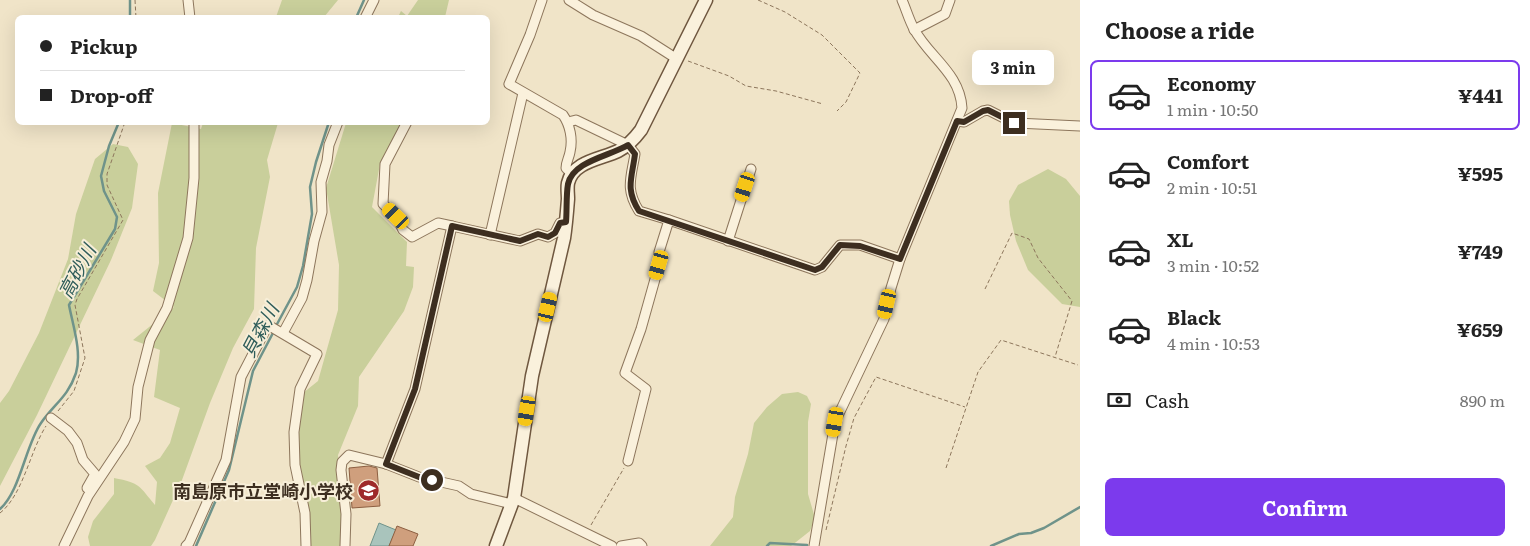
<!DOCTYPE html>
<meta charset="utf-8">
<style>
body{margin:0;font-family:Literata,"Noto Sans JP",serif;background:#f2f2f2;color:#222;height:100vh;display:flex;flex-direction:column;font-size:19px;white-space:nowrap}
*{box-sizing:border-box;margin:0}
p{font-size:16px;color:#767676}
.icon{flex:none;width:28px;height:28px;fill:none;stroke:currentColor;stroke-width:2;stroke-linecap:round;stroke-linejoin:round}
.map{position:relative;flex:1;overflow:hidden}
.details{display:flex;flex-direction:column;background:#fff;width:450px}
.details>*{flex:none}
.banner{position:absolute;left:15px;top:15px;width:475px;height:110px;border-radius:8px;box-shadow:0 5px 20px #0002;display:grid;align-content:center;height:110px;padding:0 25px;background:#fff}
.end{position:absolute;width:22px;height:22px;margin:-11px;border:6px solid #3d2e20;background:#fff;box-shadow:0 0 0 2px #fff}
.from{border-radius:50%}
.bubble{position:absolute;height:35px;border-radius:8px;background:#fff;box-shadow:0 5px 20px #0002;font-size:16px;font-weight:700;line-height:35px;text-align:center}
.car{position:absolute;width:15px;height:30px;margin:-15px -8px;border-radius:6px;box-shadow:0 0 4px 1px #0007;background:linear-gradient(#f5c518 24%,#345 0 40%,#f5c518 0 76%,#345 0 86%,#f5c518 0)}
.banner b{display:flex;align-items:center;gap:18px;height:48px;font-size:19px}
.banner b+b{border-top:1px solid #e0e0e0}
.banner i{width:12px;height:12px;background:#222}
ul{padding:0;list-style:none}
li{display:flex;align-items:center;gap:15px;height:70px;margin:0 10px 8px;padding:0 15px;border:2px solid transparent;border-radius:8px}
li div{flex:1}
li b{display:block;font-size:19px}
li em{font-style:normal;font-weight:700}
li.current{border-color:#7c3aed}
li>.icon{width:45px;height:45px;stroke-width:1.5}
h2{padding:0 25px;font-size:22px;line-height:60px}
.pay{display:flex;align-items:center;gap:12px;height:55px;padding:0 25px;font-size:19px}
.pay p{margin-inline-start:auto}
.cta{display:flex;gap:10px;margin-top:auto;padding:10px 25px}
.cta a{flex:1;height:58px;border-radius:8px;background:#7c3aed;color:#fff;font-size:20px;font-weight:700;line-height:58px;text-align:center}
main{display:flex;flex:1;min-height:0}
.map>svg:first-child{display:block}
</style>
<main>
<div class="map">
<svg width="1080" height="546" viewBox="0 0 1080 546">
<rect width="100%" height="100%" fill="#f0e4c8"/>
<g fill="#c9cf9b">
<path d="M282,0H338L324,17H276Z"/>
<path d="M418,0H449L445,17H398L401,11L407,16Z"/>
<path d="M355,122L401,123V127L380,164L372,207L407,242L406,266L414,267L413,287L404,311L359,377L358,406L338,455L341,489L342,546H309L308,512L300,466L299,434L303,393L318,381L338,310L339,265L326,188L346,123L355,124Z"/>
<path d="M172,123L201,129L203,123H278L267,160L270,177L256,248L254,309L233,348L210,403L182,480L155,540L151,546H90L88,537L93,521L114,494V478C141,483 139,486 155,505L157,482L145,466L160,458L170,443L180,408L154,397L160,350L133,340L174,307L153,291L159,263L158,193Z"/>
<path d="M113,144L128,147L138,164L132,208L111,260L37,415L0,486V403L9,391L39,333L68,259L76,214L95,159Z"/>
<path d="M1048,169L1066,179L1080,196V307L1062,304L1028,270L1016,241L1010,215L1009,201L1018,185Z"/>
<path d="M798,392L807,396L811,404L808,422V494L815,518L810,531L791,546H710L733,517L735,497L748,454L754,423L767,407L782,394Z"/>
</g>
<path fill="#a9c4bc" stroke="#6f938a" d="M379,523L396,530L389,546H370Z"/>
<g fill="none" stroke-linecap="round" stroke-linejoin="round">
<g stroke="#6f938a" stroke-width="2.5">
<path d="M130,0V18"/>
<path d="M356,18L364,0"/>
<path d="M276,326L297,287L303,266L312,214L310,187L316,162L329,122"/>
<path d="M0,509C20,492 26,444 41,423C54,404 68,397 76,373C82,352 73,326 69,305L115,229L117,217L104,191L101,176L109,146L119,122"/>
<path d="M196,546L229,470L253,371L274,331"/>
<path d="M767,546L770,543L807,545"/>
<path d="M991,546L1019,534L1031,533L1044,528L1080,507"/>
</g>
</g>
<g fill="#cf9f7d" stroke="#8d5f41">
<path d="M369,466L377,468L380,506L352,508L349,468Z"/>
<path d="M397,526L418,534L413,546H389Z"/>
</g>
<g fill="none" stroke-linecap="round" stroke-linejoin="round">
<defs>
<g id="street">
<path d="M188,0L190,18"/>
<path d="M542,0L530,35L509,84L563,115C570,125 573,139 570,152C569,158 566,162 566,168L572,174"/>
<path d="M569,0L593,15L641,36L677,59"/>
<path d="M365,18L374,0"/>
<path d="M914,30L945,14L950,0"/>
<path d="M957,121L964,122L983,111L988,110L1014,123L1080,126"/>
<path d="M407,122L385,164L383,204L396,216L403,230L412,237L438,223L452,226"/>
<path d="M568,122L576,120L628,145L635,154C631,178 625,189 639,211L669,220L659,252V265L641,329L625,373L646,389L628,461"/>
<path d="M669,220L815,270L822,267L840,245H860L900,259"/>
<path d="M490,235L523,93"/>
<path d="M728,241L751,169"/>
<path d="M283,333L302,298L307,280L314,241L322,212L321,182L327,161L329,145L338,122"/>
<path d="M51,418L68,431L77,443L83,460L95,474L87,488"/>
<path d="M386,464L415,389L452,226L520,241L538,234L548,237L555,233L560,223L566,222"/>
<path d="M514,498L612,546"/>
<path d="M64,546L88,496L124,442L135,419L138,387L150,340L167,308L188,238L194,178V122"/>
<path d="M186,546L189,543L226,460L241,377L268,325L317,354L300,389L294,432L295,465L305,513L306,546"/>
<path d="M345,546L346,514L341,470L342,462L349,455L386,464L419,477L459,486L471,494L512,504"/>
<path d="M621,546L639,543L642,546"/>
<path d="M814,546L835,422L884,319L891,288L900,259L962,108C960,73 929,57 914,29C909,20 906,9 902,0"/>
</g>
<path id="secondary" d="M496,546L514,498L532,376L564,238C566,225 567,212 568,199C568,194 567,188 568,183C573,161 602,159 618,151C628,146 635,138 641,130L706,0"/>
</defs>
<use href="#street" stroke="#8d765c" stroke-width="11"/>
<use href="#secondary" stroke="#6f573f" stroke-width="15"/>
<g stroke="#8d765c" stroke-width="1" stroke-dasharray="4 2.5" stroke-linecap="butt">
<path d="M135,0L136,18"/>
<path d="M758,0L785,12L822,35L860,73L846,102L837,111"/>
<path d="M688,61L729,76L746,86L776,91L823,104"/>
<path d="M985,289L1012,233L1029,239L1038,258L1072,301L1055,357"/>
<path d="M58,411L74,391L85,358L75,305L77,299L123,220L107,185V174L125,122"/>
<path d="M946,468L978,372L1001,340L1078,365"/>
<path d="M0,513C23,495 30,451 46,426"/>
<path d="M591,525L624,468"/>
<path d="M826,530L846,446L854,418L876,377L965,407"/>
</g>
<use href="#street" stroke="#faf1dc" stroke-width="9"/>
<use href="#secondary" stroke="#faf1dc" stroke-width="12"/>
</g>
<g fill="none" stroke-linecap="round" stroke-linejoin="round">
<path stroke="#3d2e20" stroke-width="6" d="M432,480L419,477L386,464L415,389L452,226L520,241L538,234L548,237L555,233L560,223L566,222C567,211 566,195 568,184C573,161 610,156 628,145L635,154C632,178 625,189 639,211L815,270L822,267L840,245L860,246L900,259L957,121L964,122L983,111L988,110L1014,123"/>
</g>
<defs>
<symbol id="school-disc" viewBox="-11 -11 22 22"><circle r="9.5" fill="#9e2a2b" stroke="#f7eed8"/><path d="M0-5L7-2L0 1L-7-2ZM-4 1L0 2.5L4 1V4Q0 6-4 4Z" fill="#fff"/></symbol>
</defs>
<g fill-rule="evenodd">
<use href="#school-disc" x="356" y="478" width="25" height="25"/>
</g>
<g text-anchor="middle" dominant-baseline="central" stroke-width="4" stroke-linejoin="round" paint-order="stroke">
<g font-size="18" font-weight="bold" fill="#3d2e20" stroke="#f7eed8" text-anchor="end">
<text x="353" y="490">南島原市立堂崎小学校</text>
</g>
<g font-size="19" font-style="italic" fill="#2f5d5a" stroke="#f7eed8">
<text transform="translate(76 271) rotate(-62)">高砂川</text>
<text transform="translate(259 330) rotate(-62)">貝森川</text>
</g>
</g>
</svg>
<i class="end from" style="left:432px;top:480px"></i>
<i class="end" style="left:1014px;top:123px"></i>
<div class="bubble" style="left:972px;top:50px;width:82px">3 min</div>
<i class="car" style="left:745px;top:187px;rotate:198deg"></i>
<i class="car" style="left:396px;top:216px;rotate:314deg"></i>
<i class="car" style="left:659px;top:265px;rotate:196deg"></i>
<i class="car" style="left:887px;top:304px;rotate:193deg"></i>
<i class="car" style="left:548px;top:307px;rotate:13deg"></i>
<i class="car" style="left:527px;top:411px;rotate:189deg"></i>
<i class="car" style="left:835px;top:422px;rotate:190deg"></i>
<div class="banner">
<b><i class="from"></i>Pickup</b>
<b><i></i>Drop-off</b>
</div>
</div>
<section class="details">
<h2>Choose a ride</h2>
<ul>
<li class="current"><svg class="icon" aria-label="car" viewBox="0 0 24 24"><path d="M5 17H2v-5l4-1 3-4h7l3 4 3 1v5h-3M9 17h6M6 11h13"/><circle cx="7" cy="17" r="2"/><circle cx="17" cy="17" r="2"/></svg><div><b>Economy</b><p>1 min · 10:50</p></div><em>¥441</em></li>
<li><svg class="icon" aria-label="car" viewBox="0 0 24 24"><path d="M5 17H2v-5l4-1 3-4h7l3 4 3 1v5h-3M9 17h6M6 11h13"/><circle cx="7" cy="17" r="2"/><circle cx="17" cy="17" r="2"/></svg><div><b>Comfort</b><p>2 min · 10:51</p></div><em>¥595</em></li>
<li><svg class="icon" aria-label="car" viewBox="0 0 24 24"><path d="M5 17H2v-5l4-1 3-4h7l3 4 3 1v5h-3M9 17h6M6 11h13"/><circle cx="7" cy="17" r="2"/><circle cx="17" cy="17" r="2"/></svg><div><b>XL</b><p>3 min · 10:52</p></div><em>¥749</em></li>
<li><svg class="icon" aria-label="car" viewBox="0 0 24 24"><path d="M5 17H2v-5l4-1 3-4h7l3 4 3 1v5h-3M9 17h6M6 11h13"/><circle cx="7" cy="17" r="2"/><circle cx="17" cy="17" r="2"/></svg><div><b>Black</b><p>4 min · 10:53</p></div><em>¥659</em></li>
</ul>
<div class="pay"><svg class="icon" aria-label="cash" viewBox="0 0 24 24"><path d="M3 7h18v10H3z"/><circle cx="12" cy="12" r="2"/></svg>Cash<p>890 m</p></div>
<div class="cta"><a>Confirm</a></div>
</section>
</main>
